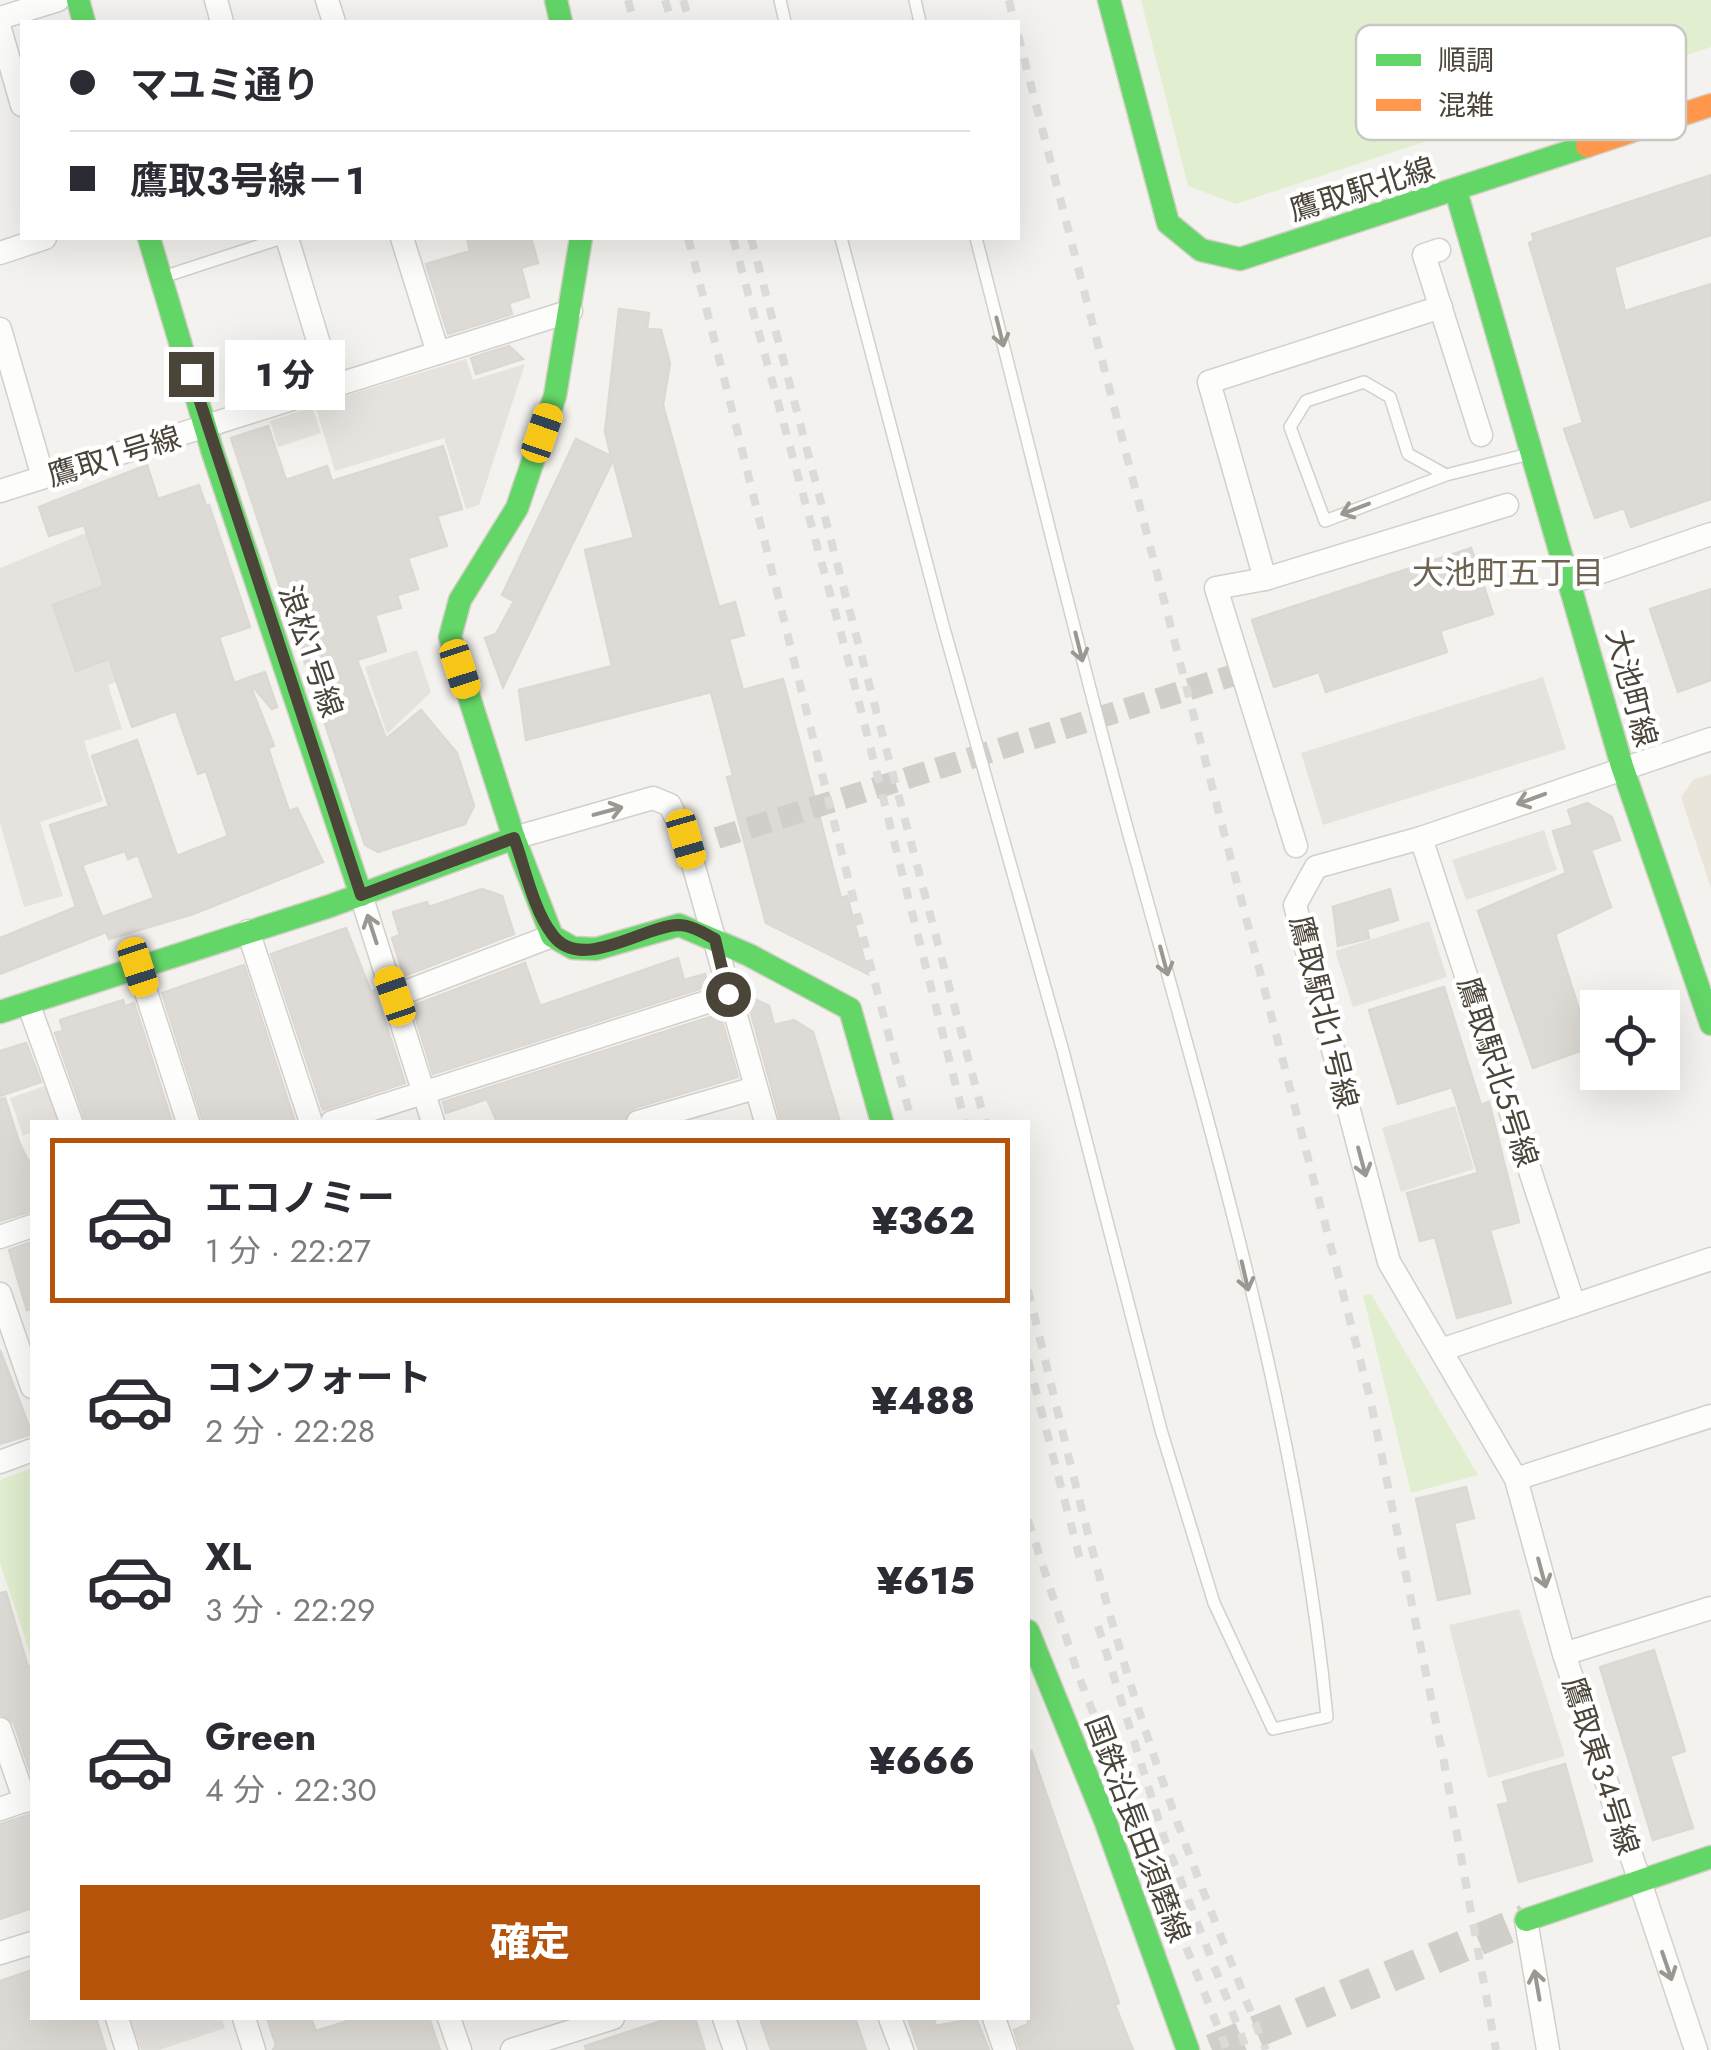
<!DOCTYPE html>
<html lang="ja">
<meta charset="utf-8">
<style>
body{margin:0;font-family:Jost,"Noto Sans JP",sans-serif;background:#f7f7f7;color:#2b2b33;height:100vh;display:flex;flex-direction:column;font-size:38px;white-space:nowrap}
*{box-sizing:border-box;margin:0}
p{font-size:32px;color:#7c7c81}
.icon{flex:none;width:55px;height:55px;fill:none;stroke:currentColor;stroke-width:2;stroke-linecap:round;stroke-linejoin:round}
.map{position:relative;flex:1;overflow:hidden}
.side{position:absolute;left:30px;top:1120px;width:1000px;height:900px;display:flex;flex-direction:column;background:#fff;border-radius:0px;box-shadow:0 10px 40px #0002}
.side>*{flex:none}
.hud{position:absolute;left:20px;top:20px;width:1000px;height:220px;border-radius:0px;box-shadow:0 10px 40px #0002;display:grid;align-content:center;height:220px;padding:0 50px;background:#fff}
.controls{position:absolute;left:1580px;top:990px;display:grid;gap:20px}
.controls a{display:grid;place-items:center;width:100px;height:100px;border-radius:0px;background:#fff;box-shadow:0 10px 40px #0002;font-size:50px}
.end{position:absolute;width:45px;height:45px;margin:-22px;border:12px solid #4b4439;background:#fff;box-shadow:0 0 0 5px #fff}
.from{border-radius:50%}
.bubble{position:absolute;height:70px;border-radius:0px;background:#fff;box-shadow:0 10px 40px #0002;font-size:32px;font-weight:800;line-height:70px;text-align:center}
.car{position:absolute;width:30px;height:60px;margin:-30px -15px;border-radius:12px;box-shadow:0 0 8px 2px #0007;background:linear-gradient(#f5c518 24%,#345 0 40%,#f5c518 0 76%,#345 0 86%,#f5c518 0)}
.hud b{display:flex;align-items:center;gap:35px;height:95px;font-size:38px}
.hud b+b{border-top:2px solid #e1e1e2}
.hud i{width:25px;height:25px;background:#2b2b33}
ul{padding:18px 0 0;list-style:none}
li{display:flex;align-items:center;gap:30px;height:165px;margin:0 20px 15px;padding:0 30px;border:5px solid transparent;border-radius:0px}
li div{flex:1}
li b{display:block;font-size:38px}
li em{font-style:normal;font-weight:800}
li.selected{border-color:#b45309}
li>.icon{width:90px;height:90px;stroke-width:1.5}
.primary-button{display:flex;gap:20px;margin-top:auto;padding:20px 50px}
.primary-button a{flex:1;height:115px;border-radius:0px;background:#b45309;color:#fff;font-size:40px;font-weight:800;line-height:115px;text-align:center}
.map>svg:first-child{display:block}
</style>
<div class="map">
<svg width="1711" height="2050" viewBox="0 0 1711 2050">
<rect width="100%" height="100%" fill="#f4f2ee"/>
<path fill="#eae5da" d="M1711,774V888L1681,797L1693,780Z"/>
<g fill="#e1eecf">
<path d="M1141,0H1711V47L1236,204L1188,186Z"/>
<path d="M1371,1294L1478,1475L1411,1493L1363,1295Z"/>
<path d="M32,1468V1659L0,1563V1480Z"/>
</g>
<g fill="#e6e3df">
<path d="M466,359L473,380L525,364L479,505L466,509L444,438L335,471L315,405Z"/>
<path d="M312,407L321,433L278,447L270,421Z"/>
<path d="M112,522L159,668L108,685L122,729L84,741L103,801L40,822L63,896L24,907L0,823V568Z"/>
<path d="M417,650L431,692L387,734L365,667Z"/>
<path d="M1543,677L1566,749L1323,825L1301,753Z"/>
<path d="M1544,830L1557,870L1466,900L1452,860Z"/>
<path d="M1429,921L1447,977L1353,1007L1335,951Z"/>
<path d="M48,1085L61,1122H32V1132L23,1136L10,1098Z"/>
<path d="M1455,1106L1474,1169L1401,1192L1382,1128Z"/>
<path d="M1519,1609L1565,1756L1488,1778L1449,1625Z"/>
<path d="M130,2018H222L225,2028L159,2050H141Z"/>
</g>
<g fill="#dedbd6" stroke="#dcd9d4" stroke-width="2.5" fill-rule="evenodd">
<path d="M1711,175V235L1614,267L1625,311L1711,284V499L1631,527L1624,508L1595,518L1564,429L1583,423L1529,243L1534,241L1532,234Z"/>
<path d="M467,238H531L538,263L521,268L529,297L509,303L512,314L448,334L426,264L470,251Z"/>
<path d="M619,309L649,313L647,329L661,330L670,363L663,405L719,607L735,602L744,635L729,639L743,690L783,679L841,898L847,896L868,974L766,923L727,777L733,776L711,692L526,740L519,690L612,666L585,550L634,538L613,460L503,687L485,638L496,634L514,601L502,595L576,439L611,456L605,432Z"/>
<path d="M509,346L523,359L476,374L471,358Z"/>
<path d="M268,426L286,480L327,466L332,481L443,446L462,509L437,516L447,546L408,558L418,589L397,595L401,608L375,615L386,651L357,660L386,739L421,710L457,753L474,806L465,824L378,852L365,845L231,438Z"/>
<path d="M147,465L158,499L199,485L206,506L209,505L250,627L219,637L234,683L265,672L277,707L272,709L249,682L274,746L268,748L289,811L297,808L323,862L193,914L109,939L106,932L0,974V938L76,907L50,825L109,806L92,756L137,740L177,856L228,836L206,771L198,774L176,711L132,727L109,659L76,671L53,605L104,586L84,525L49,536L39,507ZM125,851L128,859L138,855L154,898L102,917L82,865Z"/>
<path d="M1471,548L1493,614L1440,631L1447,652L1326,692L1319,672L1274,687L1252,620Z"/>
<path d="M1711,589V680L1678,692L1650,609Z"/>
<path d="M1587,803L1612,817L1620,840L1591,850L1611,907L1555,934L1591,1047L1533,1068L1478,911L1566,873L1553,831L1573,825L1568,810Z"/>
<path d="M482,889L502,896L514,934L404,976L392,938L400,935L393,912L427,902L429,907Z"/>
<path d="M1390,889L1398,920L1367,929L1369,938L1338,946L1333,907Z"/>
<path d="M346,928L371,992L375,990L405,1083L323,1110L271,954Z"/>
<path d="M678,958L684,980L705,974L709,986L433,1074L412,1006L525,963L540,1006Z"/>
<path d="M244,965L295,1122H203L162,993Z"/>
<path d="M1444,987L1481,1105L1489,1102L1519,1222L1490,1230L1511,1303L1457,1318L1435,1237L1420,1241L1407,1193L1478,1173L1452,1087L1398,1104L1369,1010Z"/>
<path d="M746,995L769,1006L774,1025L794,1020L813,1032L840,1122H781Z"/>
<path d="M123,1000L125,1006L134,1003L172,1122H86L55,1033L63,1031L60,1020Z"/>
<path d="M720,1014L738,1077L634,1108L623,1122H497L487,1099L446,1113L443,1102Z"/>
<path d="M26,1043L41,1082L0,1096V1051Z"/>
<path d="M5,1098L19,1142L28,1161L32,1160V1211L0,1221V1099Z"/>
<path d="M32,1242V1309L27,1310L9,1250Z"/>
<path d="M0,1350L32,1434L0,1444Z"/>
<path d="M1466,1487L1474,1518L1454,1523L1470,1593L1438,1600L1416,1499Z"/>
<path d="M6,1592L28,1667L32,1665V1777L14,1723L0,1714V1593Z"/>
<path d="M1654,1650L1685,1751L1670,1756L1693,1828L1653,1840L1600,1667Z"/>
<path d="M1031,1750L1119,2003L1115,2005L1133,2050H1020L1014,2030L1028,2024Z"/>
<path d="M1565,1764L1592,1861L1519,1882L1498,1805L1509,1803L1503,1782Z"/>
<path d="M32,1814V1908L0,1919V1824Z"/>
<path d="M32,1970V2018H96L106,2050H0V1981Z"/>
<path d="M267,2018H311L316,2031L357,2018H429L440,2050H273L276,2045Z"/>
<path d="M670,2018H695L705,2050H586L585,2046Z"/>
<path d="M760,2018H855L866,2050H771Z"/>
<path d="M908,2018H933L936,2026L976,2018L989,2050H919Z"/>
</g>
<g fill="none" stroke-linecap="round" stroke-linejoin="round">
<path stroke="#d2cfca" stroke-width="22" stroke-dasharray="22 11" stroke-linecap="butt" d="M717,838L1231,676"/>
<path stroke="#d2cfca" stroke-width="32" stroke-dasharray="32 16" stroke-linecap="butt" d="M1212,2050L1526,1920"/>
<defs>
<g id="lane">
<path d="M780,0L785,22"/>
<path d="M915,0L920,22"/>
<path d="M841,238L943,625L1063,1051L1161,1430L1214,1603L1273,1729L1327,1717C1299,1424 1212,1136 1134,853C1077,649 1029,442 976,238"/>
<path d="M163,277L282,238"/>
<path d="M1446,475L1408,454L1390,397L1364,382L1306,401L1290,427L1325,521L1446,475L1529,454"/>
</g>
<g id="street">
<path d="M216,0L222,22"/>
<path d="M327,0L334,22"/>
<path d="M0,18L58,0"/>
<path d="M0,29L22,105"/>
<path d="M287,238L332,387"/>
<path d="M402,238L438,353"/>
<path d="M1439,250L1424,255L1481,435"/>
<path d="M0,253L45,238"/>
<path d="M0,329L43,477"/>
<path d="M0,491L571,311"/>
<path d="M1265,579L1507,505"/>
<path d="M1572,582L1711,534"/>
<path d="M514,838L653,798L670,805L686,839L766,1122"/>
<path d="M1421,838L1574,1305"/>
<path d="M1296,846L1216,588L1265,579L1209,382L1441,307"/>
<path d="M361,895L433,1122"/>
<path d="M248,931L311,1122"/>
<path d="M138,967L188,1122"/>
<path d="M395,996L552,936"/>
<path d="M28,1003L71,1122"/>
<path d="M332,1122L729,995"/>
<path d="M638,1122L755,1088"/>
<path d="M0,1237L32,1226"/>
<path d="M0,1294L32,1387"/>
<path d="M1441,1350L1711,1259"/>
<path d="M0,1462L32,1450"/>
<path d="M1516,1479L1711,1416"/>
<path d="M1564,1654L1711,1608"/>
<path d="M0,1729L25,1801"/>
<path d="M0,1809L32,1798"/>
<path d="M1526,1920L1548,2050"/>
<path d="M0,1953L32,1943"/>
<path d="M117,2018L127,2050"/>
<path d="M244,2018L254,2050"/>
<path d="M449,2018L460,2050"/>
<path d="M724,2018L735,2050"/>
<path d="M890,2018L902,2050"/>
<path d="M994,2018L1005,2050"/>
<path d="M512,2050L613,2018"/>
<path d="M1696,2050L1564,1654L1516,1479L1389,1262L1295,905L1316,867L1421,838L1711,739"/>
</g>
<g id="fast">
<path d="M78,0L84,22"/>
<path d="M556,0L561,22"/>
<path d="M1109,0L1168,223L1201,250L1240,259L1587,146"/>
<path d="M1456,191L1622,766L1711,1024"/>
<path d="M149,238L213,453L361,895"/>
<path d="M581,238L555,396L517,508L460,600L450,637L514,838L552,936L573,948L596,949L679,925L749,955L850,1009L882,1122"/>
<path d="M0,1012L330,906L514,838"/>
<path d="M1028,1631L1105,1820L1188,2050"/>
<path d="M1526,1920L1711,1857"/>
</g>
<path id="slow" d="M1587,146L1711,105"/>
</defs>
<use href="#lane" stroke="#d2d0cb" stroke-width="14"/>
<use href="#street" stroke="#d2d0cb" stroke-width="25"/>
<use href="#fast" stroke="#d3cfc5" stroke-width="25"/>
<use href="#slow" stroke="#d3cfc5" stroke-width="25"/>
<use href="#lane" stroke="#fdfdfc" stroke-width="11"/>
<use href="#street" stroke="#fdfdfc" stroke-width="22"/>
<use href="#fast" stroke="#63d668" stroke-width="22"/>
<use href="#slow" stroke="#ff974d" stroke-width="22"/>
<g stroke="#dbdbda" stroke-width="8" stroke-dasharray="12 12" stroke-linecap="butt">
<path d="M628,0L634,22"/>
<path d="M665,0L672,22"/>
<path d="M683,0L690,22"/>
<path d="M1009,0L1014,22"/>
<path d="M1018,35L1370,1398L1443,1757L1496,2050"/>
<path d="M688,238C765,532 832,829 912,1122"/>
<path d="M733,238L849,663L965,1122"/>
<path d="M751,238L985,1122"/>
<path d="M1028,1290C1064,1435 1096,1581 1143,1723C1179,1834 1223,1942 1266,2050"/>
<path d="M1028,1360L1081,1563"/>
<path d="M1028,1520L1079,1677L1227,2050"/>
<path d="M1098,1626L1165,1840L1247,2050"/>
</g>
</g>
<defs><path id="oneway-shaft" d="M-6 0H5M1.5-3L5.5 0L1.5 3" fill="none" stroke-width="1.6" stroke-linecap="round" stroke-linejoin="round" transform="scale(2.5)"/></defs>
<g stroke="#9b9791">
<use href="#oneway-shaft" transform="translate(1000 332) rotate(76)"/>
<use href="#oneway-shaft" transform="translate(1355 509) rotate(159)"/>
<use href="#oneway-shaft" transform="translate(1079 647) rotate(76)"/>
<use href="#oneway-shaft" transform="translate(1531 799) rotate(160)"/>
<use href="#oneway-shaft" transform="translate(608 811) rotate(-15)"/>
<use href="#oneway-shaft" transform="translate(372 929) rotate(-108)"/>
<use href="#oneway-shaft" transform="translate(1164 961) rotate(75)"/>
<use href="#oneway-shaft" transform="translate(1362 1162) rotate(75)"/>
<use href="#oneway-shaft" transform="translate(1245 1276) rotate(77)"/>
<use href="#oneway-shaft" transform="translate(1542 1573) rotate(75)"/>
<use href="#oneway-shaft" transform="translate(1667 1966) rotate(71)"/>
<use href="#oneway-shaft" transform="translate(1537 1985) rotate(-100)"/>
</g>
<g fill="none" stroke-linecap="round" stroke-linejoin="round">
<path stroke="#4b4439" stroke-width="12" d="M191,374L361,895L514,838C525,867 533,909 552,934C580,974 643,926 678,925C691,925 704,933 715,939L728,994"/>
</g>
<g text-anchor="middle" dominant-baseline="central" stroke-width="9" stroke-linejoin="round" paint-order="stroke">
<g font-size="30" fill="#4b4439" stroke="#fff">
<text transform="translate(1362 189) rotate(-17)">鷹取駅北線</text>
<text transform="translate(114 456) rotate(-17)">鷹取１号線</text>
<text transform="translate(311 651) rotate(71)">浪松１号線</text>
<text transform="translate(1632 688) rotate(75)">大池町線</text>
<text transform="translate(1324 1012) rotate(76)">鷹取駅北１号線</text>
<text transform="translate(1498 1072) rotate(72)">鷹取駅北５号線</text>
<text transform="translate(1601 1766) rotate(72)">鷹取東３４号線</text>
<text transform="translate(1138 1829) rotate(69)">国鉄沿長田須磨線</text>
</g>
<g font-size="32" fill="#6e6250" stroke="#fff">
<text x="1508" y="573">大池町五丁目</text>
</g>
</g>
<rect x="1356" y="25" width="330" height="115" rx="15" fill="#fff" stroke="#c9c7c4" stroke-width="2.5"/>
<rect x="1376" y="54" width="45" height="12" fill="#63d668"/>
<rect x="1376" y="99" width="45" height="12" fill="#ff974d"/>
<g font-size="28" fill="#4b4439">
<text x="1438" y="70">順調</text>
<text x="1438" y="115">混雑</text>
</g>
</svg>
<div class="controls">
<a><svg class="icon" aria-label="locate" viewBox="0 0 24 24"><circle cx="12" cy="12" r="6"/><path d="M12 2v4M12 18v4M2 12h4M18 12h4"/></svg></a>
</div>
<i class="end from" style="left:728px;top:994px"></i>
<i class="end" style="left:191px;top:374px"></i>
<div class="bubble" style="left:225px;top:340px;width:120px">1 分</div>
<i class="car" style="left:542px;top:433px;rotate:19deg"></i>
<i class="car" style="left:460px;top:669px;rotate:162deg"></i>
<i class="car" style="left:686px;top:839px;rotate:164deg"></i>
<i class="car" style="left:138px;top:967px;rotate:162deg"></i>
<i class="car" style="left:395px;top:996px;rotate:341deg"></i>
<div class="hud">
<b><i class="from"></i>マユミ通り</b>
<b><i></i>鷹取３号線－１</b>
</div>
<section class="side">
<ul>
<li class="selected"><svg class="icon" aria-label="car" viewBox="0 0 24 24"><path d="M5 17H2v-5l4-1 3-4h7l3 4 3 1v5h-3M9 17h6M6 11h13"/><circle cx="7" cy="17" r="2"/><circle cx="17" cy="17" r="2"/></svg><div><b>エコノミー</b><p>1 分 · 22:27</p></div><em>¥362</em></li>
<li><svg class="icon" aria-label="car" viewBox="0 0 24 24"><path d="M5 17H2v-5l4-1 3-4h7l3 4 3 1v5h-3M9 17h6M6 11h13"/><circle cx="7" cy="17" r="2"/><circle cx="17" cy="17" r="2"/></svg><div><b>コンフォート</b><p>2 分 · 22:28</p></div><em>¥488</em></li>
<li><svg class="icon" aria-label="car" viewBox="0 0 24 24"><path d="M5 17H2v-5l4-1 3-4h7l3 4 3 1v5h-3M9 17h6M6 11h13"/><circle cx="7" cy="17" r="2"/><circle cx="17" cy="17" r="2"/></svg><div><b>XL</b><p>3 分 · 22:29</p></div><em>¥615</em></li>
<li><svg class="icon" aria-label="car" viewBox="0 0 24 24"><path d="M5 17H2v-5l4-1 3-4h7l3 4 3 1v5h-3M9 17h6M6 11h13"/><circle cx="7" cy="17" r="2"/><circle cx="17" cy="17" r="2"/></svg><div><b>Green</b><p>4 分 · 22:30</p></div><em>¥666</em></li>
</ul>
<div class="primary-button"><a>確定</a></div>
</section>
</div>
